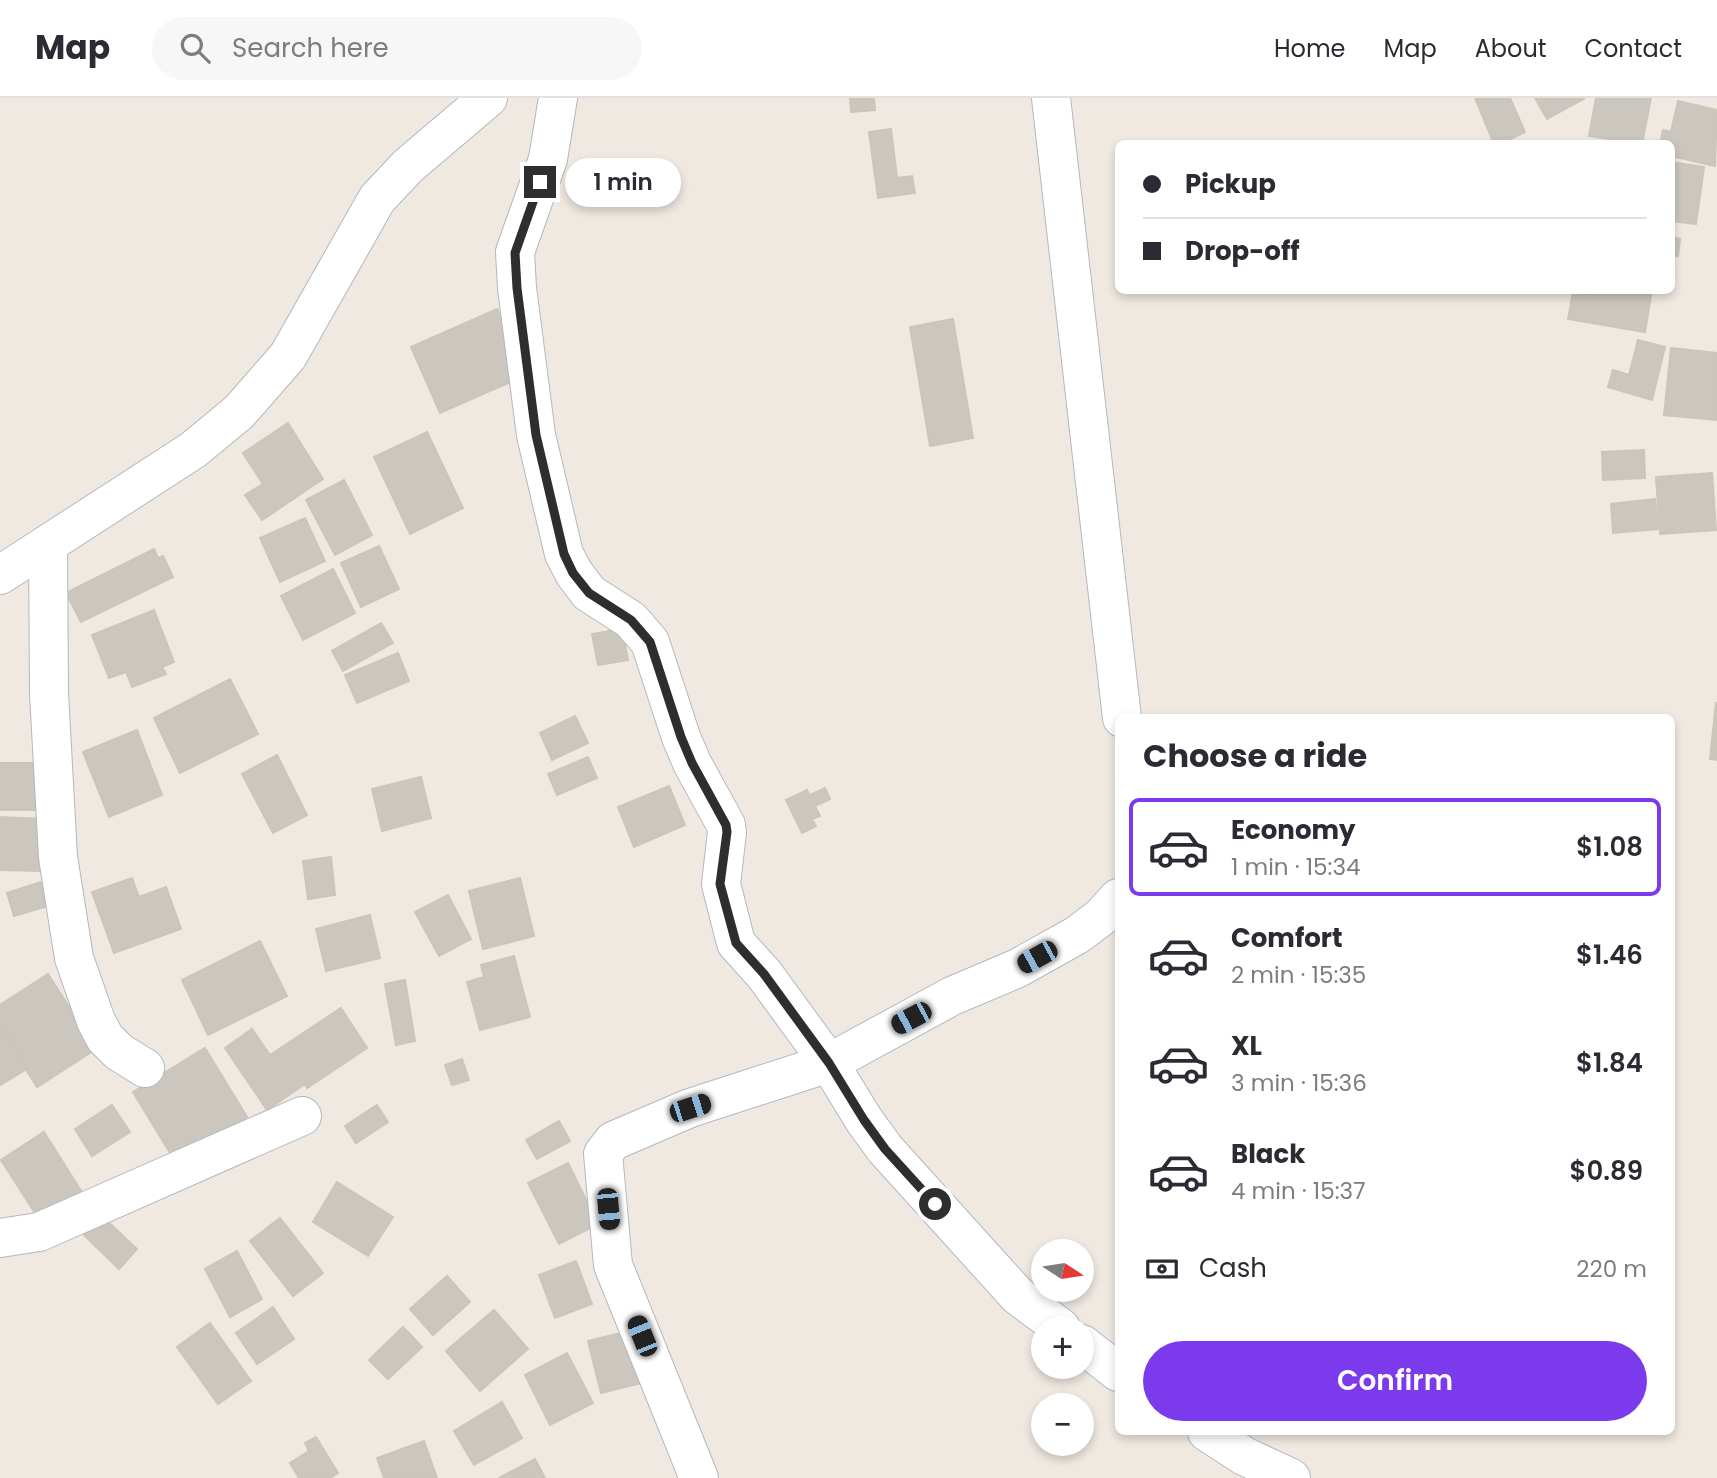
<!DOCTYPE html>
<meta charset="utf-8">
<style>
body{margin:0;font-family:Poppins,sans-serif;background:#f7f7f7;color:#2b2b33;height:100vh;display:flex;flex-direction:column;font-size:26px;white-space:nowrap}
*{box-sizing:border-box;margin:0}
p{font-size:23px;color:#7c7c81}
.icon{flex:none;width:38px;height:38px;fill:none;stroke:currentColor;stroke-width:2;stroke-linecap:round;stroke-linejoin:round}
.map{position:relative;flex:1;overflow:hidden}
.details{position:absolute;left:1115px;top:616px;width:560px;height:721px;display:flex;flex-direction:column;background:#fff;border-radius:10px;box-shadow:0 4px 10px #0003}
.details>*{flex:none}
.top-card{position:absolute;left:1115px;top:42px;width:560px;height:154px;border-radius:10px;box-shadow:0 4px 10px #0003;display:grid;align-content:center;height:154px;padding:0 28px;background:#fff}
.needle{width:46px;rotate:102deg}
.tools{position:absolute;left:1031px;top:1141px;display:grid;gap:14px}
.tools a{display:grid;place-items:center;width:63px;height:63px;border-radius:50%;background:#fff;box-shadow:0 4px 10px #0003;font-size:35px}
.end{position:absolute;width:32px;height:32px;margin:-16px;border:9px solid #2e2e2e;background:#fff;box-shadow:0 0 0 4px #fff}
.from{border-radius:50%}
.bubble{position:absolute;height:49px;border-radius:24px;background:#fff;box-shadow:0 4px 10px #0003;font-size:23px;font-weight:600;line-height:49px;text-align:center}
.car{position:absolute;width:21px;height:42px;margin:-21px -10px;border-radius:9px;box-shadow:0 0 5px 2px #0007;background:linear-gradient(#222 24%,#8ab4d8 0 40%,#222 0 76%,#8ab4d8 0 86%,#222 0)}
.top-card b{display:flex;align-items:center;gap:24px;height:66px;font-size:26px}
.top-card b+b{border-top:2px solid #e1e1e2}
.top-card i{width:18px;height:18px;background:#2b2b33}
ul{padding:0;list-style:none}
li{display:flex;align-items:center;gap:21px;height:98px;margin:0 14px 10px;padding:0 14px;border:4px solid transparent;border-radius:10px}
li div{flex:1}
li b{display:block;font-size:26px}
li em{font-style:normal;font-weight:600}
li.on{border-color:#7c3aed}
li>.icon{width:63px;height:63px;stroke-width:1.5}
h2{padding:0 28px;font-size:32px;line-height:84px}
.pay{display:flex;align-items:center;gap:18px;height:77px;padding:0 28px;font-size:26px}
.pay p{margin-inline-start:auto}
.cta{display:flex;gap:14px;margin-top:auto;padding:14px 28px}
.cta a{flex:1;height:80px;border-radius:42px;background:#7c3aed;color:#fff;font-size:28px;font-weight:600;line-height:80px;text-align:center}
header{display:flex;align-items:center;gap:42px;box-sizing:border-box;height:98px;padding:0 35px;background:#fff;border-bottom:2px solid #e1e1e2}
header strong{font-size:33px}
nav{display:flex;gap:38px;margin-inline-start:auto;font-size:24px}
.search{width:490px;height:63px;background:#f7f7f7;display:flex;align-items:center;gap:18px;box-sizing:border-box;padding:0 24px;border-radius:38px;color:#7c7c81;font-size:26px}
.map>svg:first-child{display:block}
</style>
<header>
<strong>Map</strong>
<div class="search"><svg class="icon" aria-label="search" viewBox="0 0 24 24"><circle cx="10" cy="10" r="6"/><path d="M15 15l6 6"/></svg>Search here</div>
<nav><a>Home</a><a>Map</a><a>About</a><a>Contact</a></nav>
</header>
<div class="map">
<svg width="1717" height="1380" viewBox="0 0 1717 1380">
<rect width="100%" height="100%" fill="#efe9e1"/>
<g fill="#cbc7bf" stroke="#cbc5ba" stroke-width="2">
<path d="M850,0H874L875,12L851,14Z"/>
<path d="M1475,0H1510L1525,34L1500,46H1494Z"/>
<path d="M1535,0H1585L1547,21Z"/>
<path d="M1596,0H1651L1642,46L1589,38Z"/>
<path d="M1678,3L1717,12L1715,68L1671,58V46H1660L1663,32L1671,34Z"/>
<path d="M891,31L897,80L912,78L915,95L878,100L869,34Z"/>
<path d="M1671,64L1704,69L1696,126L1671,123Z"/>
<path d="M1671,139L1680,141L1678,158L1671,157Z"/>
<path d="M1589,192H1652L1645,234L1568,221L1573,194L1588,196Z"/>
<path d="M497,211L526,277L440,315L411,249Z"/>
<path d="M953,221L973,340L930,348L910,229Z"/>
<path d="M1638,242L1665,249L1652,302L1608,289L1613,272L1629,277Z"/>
<path d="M1671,250L1717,255V322L1664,317Z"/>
<path d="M288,325L323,381L262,422L245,397L263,386L243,355Z"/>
<path d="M427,334L463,410L410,436L374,359Z"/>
<path d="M1644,352L1645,380L1603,382L1602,354Z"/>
<path d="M1712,375L1716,432L1660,436L1656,379Z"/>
<path d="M344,382L372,437L335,457L306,402Z"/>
<path d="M1655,401L1658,431L1613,435L1611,406Z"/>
<path d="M305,420L325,463L280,484L260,440Z"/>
<path d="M379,448L399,491L361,509L341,465Z"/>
<path d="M154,451L158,460L163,458L173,479L81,524L66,495Z"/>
<path d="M333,471L355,515L303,542L281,498Z"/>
<path d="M154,512L174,564L162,569L166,576L132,589L126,574L109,580L92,537Z"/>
<path d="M381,525L393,545L343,573L332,553Z"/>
<path d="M622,531L628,562L598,567L592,536Z"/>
<path d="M398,555L409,583L357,605L345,577Z"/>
<path d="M230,581L258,636L180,675L154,620Z"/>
<path d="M1716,605H1717V662L1710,661Z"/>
<path d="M575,618L588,645L552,662L540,635Z"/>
<path d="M137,632L162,697L109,719L83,654Z"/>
<path d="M277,657L307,717L273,735L242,676Z"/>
<path d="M588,659L597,680L557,697L548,676Z"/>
<path d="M0,665H39L38,712H0Z"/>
<path d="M421,679L431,720L382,733L372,691Z"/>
<path d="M669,688L685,727L634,749L618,709Z"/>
<path d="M825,690L830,701L815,708L820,718L812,721L816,728L802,735L786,702L807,692L810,697Z"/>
<path d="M0,719L44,721L42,773L0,772Z"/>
<path d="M331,759L335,797L308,801L303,763Z"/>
<path d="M54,780L61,804L14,818L7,795Z"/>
<path d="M132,780L139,799L166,789L181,831L114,855L92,794Z"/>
<path d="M520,780L534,838L483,851L469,793Z"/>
<path d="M448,797L471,841L439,858L415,814Z"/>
<path d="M370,817L380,860L326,873L316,831Z"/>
<path d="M260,843L287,898L208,937L182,882Z"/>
<path d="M514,858L530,919L480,932L467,884L484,879L481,867Z"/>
<path d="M48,876L96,951L37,989L0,930V907Z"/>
<path d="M405,882L415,943L396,947L385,886Z"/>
<path d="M341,910L367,950L307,990L305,986L267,1012L225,950L252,931L270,957Z"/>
<path d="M4,929L27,971L0,987V932Z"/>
<path d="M205,950L247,1019L175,1063L133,994Z"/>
<path d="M462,961L469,982L452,987L445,967Z"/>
<path d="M112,1007L130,1034L92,1058L75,1031Z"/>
<path d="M377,1007L388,1024L356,1045L345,1028Z"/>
<path d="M559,1023L570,1043L537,1061L526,1042Z"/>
<path d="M44,1034L83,1096L40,1123L1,1062Z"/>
<path d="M568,1065L598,1126L559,1146L528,1085Z"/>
<path d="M337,1084L393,1119L368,1158L313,1124Z"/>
<path d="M102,1118L137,1151L119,1171L84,1137Z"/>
<path d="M280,1120L323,1175L293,1198L250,1143Z"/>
<path d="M237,1153L262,1201L230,1219L205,1171Z"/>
<path d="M576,1163L592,1206L555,1220L539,1177Z"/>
<path d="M447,1178L470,1204L433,1237L410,1211Z"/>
<path d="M273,1209L294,1241L257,1266L236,1235Z"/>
<path d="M494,1212L528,1251L480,1293L446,1253Z"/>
<path d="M210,1225L251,1283L218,1306L177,1249Z"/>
<path d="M403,1229L422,1249L388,1281L369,1262Z"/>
<path d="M633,1232L645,1284L601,1295L588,1243Z"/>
<path d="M567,1255L593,1305L550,1327L525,1277Z"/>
<path d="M502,1304L522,1340L474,1367L454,1333Z"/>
<path d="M316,1339L338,1375L330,1380H299L290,1365L309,1353L305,1345Z"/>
<path d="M424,1343L437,1380H384L377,1360Z"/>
<path d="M535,1361L545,1380H499Z"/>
</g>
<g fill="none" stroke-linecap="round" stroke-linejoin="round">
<defs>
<g id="minor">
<path d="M558,0L548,61L515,154L517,190L536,337L564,456L574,475L589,495L631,522L650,544L681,639L692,665L726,727L727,734L721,786L736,845L764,876L829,965L864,1022L885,1051L1018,1198L1061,1230"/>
<path d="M1051,0L1122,620"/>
<path d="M48,448L49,595L58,759L74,860L96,923L105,940L119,954L145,970"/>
<path d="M0,477L193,352L239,314L288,258L377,101L408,68L488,0"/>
<path d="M0,1140L39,1134L302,1018"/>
<path d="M1082,1246L1118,1274"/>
<path d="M1207,1334L1244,1358L1291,1380"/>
<path d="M699,1380L613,1167L603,1056L613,1043L690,1010L829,965L952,898L1018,870L1077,837L1101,819L1118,800"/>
</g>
</defs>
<use href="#minor" stroke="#b4b7c1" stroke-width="40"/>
<use href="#minor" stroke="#fff" stroke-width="38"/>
</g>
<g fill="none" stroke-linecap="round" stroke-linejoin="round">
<path stroke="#2e2e2e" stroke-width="9" d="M540,84L515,155L517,190L536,337L564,456L573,475L589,495L631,522L650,544L681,639L692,665L726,727L727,734L720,786L736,845L764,876L829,965L864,1022L885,1051L935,1106"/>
</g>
</svg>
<div class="tools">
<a><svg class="needle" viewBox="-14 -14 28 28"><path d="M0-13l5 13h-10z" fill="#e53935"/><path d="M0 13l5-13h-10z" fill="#7c7c81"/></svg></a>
<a>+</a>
<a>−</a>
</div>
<i class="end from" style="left:935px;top:1106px"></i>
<i class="end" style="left:540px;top:84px"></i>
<div class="bubble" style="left:565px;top:60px;width:116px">1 min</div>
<i class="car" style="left:1037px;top:859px;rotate:241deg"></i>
<i class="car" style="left:911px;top:920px;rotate:242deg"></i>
<i class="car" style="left:690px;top:1010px;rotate:72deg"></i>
<i class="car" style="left:608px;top:1111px;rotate:175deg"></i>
<i class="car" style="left:642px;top:1238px;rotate:338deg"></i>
<div class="top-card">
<b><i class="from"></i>Pickup</b>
<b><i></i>Drop-off</b>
</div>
<section class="details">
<h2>Choose a ride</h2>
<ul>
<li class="on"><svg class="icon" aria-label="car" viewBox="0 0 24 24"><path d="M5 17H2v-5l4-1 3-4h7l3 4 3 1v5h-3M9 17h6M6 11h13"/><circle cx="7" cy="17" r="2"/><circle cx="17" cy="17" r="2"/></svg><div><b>Economy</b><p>1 min · 15:34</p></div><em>$1.08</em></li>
<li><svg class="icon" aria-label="car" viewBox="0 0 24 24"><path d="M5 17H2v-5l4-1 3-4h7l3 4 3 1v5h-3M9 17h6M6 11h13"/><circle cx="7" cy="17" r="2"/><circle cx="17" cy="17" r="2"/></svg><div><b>Comfort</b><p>2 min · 15:35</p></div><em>$1.46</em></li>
<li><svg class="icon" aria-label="car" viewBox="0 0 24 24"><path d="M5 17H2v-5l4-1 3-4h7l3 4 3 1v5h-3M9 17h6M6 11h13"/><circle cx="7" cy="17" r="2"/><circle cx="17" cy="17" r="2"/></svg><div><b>XL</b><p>3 min · 15:36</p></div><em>$1.84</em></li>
<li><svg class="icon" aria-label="car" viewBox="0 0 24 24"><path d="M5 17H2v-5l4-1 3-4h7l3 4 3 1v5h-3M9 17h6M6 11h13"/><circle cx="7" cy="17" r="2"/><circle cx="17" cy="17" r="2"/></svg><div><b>Black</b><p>4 min · 15:37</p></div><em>$0.89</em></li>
</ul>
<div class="pay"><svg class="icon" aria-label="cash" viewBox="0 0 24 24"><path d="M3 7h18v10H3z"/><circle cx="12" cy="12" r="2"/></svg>Cash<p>220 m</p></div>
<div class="cta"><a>Confirm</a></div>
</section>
</div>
